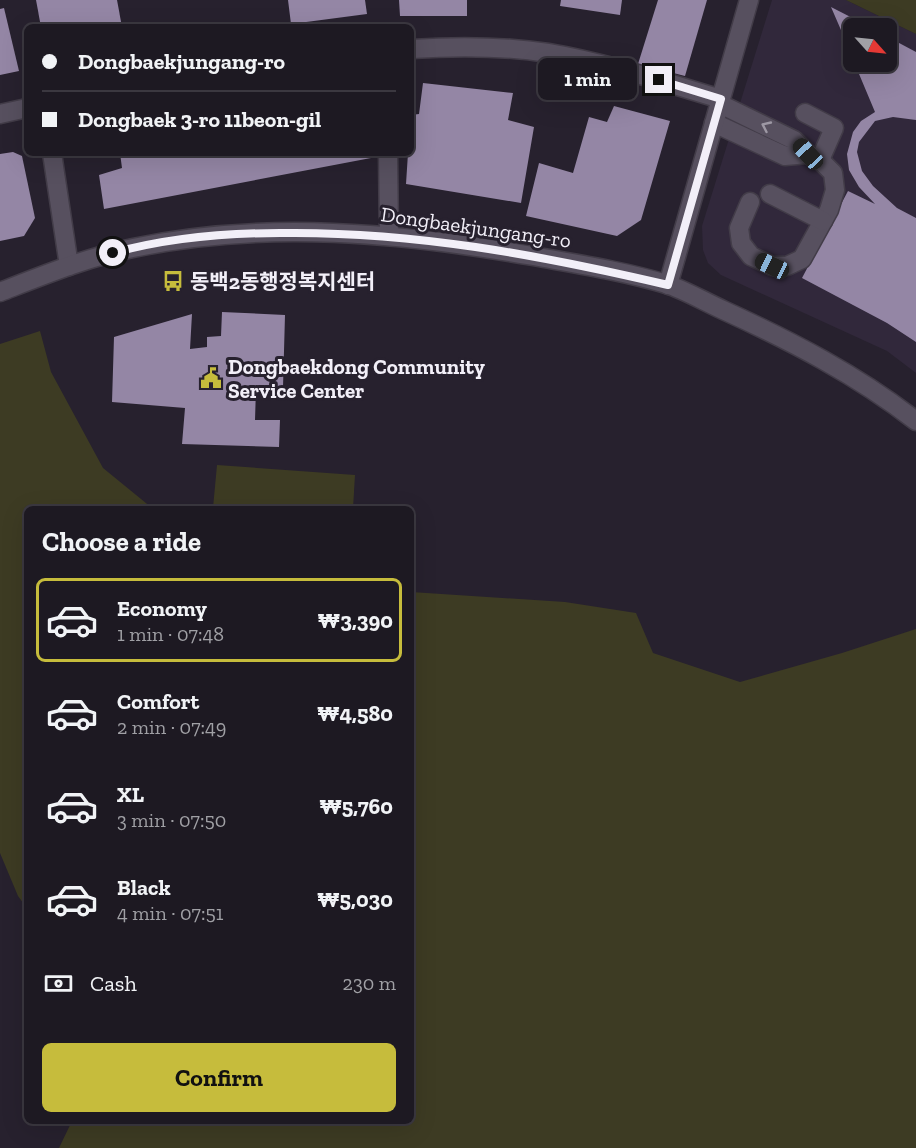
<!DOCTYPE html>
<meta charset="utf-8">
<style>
body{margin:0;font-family:"Zilla Slab","Noto Sans KR",serif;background:#2a262f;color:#f1f3f6;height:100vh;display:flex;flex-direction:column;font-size:22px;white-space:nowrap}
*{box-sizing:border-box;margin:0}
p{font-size:20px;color:#a0a0a5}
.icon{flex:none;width:33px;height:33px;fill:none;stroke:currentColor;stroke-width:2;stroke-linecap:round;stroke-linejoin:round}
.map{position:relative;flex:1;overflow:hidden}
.sheet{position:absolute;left:24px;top:506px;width:390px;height:618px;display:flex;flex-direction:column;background:#1d1922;border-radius:9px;box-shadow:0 6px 24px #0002,0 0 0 2px #3b3840}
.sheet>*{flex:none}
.hud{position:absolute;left:24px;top:24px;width:390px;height:132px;border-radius:9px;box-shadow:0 6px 24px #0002,0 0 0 2px #3b3840;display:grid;align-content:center;height:132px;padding:0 18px;background:#1d1922}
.needle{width:39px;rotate:117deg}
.controls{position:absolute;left:843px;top:18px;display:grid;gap:12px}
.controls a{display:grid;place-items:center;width:54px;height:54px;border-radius:9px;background:#1d1922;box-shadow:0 6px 24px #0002,0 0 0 2px #3b3840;font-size:30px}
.end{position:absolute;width:27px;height:27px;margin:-14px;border:8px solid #f2eff8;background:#111;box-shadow:0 0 0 3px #111}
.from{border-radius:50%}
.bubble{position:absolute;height:42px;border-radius:9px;background:#1d1922;box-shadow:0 6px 24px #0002,0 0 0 2px #3b3840;font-size:20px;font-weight:800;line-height:42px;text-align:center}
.car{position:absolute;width:18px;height:36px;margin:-18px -9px;border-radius:8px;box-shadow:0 0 4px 2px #0007;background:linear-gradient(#222 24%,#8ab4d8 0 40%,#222 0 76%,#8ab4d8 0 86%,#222 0)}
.hud b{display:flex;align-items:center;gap:21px;height:57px;font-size:22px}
.hud b+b{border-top:2px solid #3b3840}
.hud i{width:15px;height:15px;background:#f1f3f6}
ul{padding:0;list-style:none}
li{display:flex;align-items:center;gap:18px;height:84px;margin:0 12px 9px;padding:0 6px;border:3px solid transparent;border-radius:9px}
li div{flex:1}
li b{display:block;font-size:22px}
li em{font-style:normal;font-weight:800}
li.current{border-color:#c6bc3c}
li>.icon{width:54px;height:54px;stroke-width:1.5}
h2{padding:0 18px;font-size:27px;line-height:72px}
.pay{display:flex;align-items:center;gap:15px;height:66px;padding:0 18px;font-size:22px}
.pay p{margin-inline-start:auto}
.button{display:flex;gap:12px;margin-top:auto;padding:12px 18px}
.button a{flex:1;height:69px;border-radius:9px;background:#c6bc3c;color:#111;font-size:24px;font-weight:800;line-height:69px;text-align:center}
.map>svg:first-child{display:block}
</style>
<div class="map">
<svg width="916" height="1148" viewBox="0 0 916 1148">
<rect width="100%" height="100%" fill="#27212e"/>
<path fill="#31283b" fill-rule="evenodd" d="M772,0H846L916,34V373L887,351L721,275L708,263L703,250L702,226ZM854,28H886V62H854Z"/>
<g fill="#3d3b23">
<path d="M846,0H916V34Z"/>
<path d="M40,331L51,372L103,468L152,508H27V908L18,896L0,853V344Z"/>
<path d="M217,465L355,475L353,508H213Z"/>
<path d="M411,592L565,602L636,613L653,653L740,682L842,653L916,629V1148H59L72,1121L411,1120Z"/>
</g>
<g fill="#9486a5">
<path d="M36,0H117L122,27H41Z"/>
<path d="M288,0H365L367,14L291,24Z"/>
<path d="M399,0H467V16H400Z"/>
<path d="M561,0H622L620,15L560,6Z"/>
<path d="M658,0H707L685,76L638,64Z"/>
<path d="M831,7L872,28H854V60Z"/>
<path d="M4,8L19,71L0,75V9Z"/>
<path d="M886,36L916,52V120L893,117L875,121L859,142L857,152L862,171L873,186L897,208L916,218V342L887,323L802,278L848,191L875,204L859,187L849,170L847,154L853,132L861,121L875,112L854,62H886Z"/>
<path d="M423,83L513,93L508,120L534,127L521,203L406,184L408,153H411V115L419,114Z"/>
<path d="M614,106L670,121L641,220L617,236L526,216L539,163L573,173L589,117L607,122Z"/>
<path d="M13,152L22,156L35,218L24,236L0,241V154Z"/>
<path d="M120,153H370L371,158L104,209L99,175L122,168Z"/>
<path d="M222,312L285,315L283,387L256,388L255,420H280L279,447L182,444L185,408L112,402L114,337L192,314L190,349L207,347V337L221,336Z"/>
</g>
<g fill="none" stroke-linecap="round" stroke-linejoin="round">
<defs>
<g id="minor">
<path d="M411,49C457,46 503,46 548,53C607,63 664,82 721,99"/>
<path d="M720,104L794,140L808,154L820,160L833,173L835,190L829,210L802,259L787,266H772L751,256L741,243L739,228L750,202"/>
<path d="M805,113L834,128L820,160"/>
<path d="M0,114L27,108"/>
<path d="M714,123L785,156L808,154"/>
<path d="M52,153L69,266"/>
<path d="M388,153L389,235"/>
<path d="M770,194L823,221"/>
<path d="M668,285L749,0"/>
<path d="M0,292C44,275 88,257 133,248C265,220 402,233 533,256C577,264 623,271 666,284C685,290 705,302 723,310C791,341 857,375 916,421"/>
</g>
</defs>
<use href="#minor" stroke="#423c48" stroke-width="21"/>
<use href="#minor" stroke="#57505f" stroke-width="18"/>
</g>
<defs><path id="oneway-chevron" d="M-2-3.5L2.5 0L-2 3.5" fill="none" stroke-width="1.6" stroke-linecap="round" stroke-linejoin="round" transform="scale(1.5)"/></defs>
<use stroke="#9d98a4" href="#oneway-chevron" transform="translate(766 126) rotate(-155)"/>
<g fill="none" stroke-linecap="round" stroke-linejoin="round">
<path stroke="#f2eff8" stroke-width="8" d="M113,253C167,238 224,233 280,233C412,231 540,255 668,285L721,99L659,80"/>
</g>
<defs>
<symbol id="bus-bare" viewBox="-9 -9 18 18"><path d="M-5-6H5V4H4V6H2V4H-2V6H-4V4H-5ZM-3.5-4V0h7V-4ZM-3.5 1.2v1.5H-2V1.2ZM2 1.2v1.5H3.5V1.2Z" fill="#c6bc3c" stroke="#27212e" stroke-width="2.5" paint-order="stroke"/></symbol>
<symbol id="civic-bare" viewBox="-9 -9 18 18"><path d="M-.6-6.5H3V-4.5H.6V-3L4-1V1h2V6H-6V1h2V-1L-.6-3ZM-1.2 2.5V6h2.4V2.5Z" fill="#c6bc3c" stroke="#27212e" stroke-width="2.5" paint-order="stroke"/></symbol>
</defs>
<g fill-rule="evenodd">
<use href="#bus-bare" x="158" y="266" width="30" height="30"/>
<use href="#civic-bare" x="196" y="363" width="30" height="30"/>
</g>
<g text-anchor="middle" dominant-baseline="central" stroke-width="6" stroke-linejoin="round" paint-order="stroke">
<g font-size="21" fill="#f2eff8" stroke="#27212e">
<text transform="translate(476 227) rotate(8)">Dongbaekjungang-ro</text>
</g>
<g font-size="21" font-weight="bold" fill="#f2eff8" stroke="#27212e" text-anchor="start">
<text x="190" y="281">동백2동행정복지센터</text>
<text x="228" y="366">Dongbaekdong Community<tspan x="228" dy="24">Service Center</tspan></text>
</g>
</g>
</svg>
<div class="controls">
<a><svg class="needle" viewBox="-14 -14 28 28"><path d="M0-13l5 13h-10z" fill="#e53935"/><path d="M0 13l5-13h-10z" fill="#a0a0a5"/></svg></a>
</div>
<i class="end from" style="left:113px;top:253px"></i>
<i class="end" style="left:659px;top:80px"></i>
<div class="bubble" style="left:538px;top:58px;width:99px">1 min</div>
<i class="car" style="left:808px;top:154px;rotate:317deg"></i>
<i class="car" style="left:772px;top:266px;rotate:295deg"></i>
<div class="hud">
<b><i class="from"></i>Dongbaekjungang-ro</b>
<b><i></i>Dongbaek 3-ro 11beon-gil</b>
</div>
<section class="sheet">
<h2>Choose a ride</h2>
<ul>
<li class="current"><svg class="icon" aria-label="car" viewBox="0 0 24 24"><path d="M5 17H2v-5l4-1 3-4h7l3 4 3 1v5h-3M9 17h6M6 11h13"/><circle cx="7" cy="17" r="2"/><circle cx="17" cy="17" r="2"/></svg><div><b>Economy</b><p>1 min · 07:48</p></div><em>₩3,390</em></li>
<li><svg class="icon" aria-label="car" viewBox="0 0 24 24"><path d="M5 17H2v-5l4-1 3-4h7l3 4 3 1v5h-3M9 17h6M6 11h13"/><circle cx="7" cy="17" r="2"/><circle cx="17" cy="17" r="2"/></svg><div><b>Comfort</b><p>2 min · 07:49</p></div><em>₩4,580</em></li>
<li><svg class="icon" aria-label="car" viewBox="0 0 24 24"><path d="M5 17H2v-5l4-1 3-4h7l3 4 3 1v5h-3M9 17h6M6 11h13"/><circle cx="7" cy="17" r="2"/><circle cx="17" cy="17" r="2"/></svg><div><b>XL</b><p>3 min · 07:50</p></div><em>₩5,760</em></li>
<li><svg class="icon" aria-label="car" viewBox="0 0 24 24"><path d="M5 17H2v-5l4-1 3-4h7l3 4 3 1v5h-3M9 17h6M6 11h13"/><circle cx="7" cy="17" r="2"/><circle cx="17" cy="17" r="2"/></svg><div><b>Black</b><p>4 min · 07:51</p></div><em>₩5,030</em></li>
</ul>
<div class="pay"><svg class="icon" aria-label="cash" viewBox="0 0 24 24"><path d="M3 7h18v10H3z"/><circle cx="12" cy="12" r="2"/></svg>Cash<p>230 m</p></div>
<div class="button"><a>Confirm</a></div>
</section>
</div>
